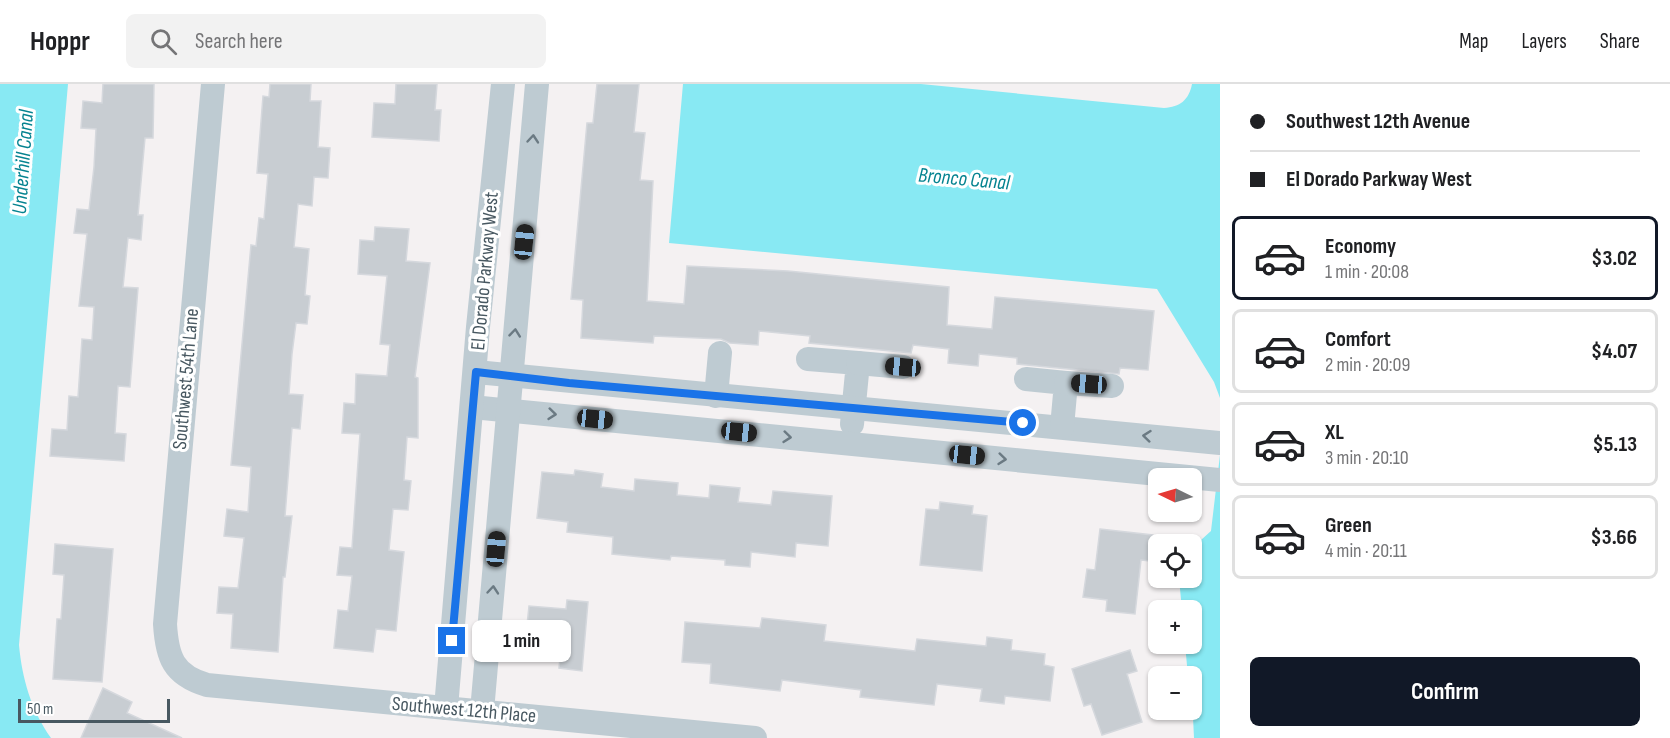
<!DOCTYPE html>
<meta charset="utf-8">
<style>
body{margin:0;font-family:"Sofia Sans Condensed",sans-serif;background:#f2f2f2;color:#202124;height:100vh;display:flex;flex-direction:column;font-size:22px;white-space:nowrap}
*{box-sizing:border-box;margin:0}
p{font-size:20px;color:#757577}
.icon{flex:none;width:33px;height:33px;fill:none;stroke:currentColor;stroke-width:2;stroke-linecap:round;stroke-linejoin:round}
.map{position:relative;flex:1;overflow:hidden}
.side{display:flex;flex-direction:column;background:#fff;width:450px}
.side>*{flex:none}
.hud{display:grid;align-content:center;height:132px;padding:0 30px;background:#fff}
.needle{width:39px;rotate:275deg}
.tools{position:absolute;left:1148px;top:384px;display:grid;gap:12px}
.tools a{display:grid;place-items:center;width:54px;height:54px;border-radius:9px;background:#fff;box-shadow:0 2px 4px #0004;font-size:30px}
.scale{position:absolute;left:18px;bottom:15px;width:152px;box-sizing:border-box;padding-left:6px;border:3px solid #485861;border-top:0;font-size:16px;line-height:21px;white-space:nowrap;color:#485861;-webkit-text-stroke:4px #fff;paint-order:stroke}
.end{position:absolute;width:27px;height:27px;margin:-14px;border:8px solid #1a73e8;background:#fff;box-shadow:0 0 0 3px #fff}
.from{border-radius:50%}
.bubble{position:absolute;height:42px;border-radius:9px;background:#fff;box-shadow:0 2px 4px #0004;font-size:20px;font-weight:700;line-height:42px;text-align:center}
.car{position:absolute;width:18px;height:36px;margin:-18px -9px;border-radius:8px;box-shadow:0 0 4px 2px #0007;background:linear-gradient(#222 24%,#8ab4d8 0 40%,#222 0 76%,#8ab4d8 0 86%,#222 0)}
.hud b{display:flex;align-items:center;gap:21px;height:57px;font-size:22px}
.hud b+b{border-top:2px solid #e0e0e0}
.hud i{width:15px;height:15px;background:#202124}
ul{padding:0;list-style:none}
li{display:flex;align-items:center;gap:18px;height:84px;margin:0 12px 9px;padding:0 18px;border:3px solid #e0e0e0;border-radius:9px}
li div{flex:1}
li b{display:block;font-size:22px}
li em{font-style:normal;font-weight:700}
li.active{border-color:#111827}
li>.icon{width:54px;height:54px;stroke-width:1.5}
.button{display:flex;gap:12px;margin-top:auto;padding:12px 30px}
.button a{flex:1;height:69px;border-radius:9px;background:#111827;color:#fff;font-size:24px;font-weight:700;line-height:69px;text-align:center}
header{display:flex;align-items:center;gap:36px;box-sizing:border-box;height:84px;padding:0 30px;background:#fff;border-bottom:2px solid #e0e0e0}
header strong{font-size:28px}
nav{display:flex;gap:33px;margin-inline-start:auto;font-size:21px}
.search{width:420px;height:54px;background:#f2f2f2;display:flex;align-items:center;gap:15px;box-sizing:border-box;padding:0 21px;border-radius:9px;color:#757577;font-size:22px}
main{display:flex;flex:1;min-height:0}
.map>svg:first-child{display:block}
</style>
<header>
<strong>Hoppr</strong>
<div class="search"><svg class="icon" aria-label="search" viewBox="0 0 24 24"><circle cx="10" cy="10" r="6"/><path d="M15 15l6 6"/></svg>Search here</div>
<nav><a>Map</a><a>Layers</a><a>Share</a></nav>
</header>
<main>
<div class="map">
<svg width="1220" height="654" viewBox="0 0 1220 654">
<rect width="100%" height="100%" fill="#f4f1f2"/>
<g fill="#88e9f3">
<path d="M0,0H68L19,561C22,594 31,626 51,654H0Z"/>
<path d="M683,0H921L1164,24C1180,23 1189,16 1192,0H1220V314L1214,298L1157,205L669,159Z"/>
<path d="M1220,371V654H1194L1191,592H1188L1185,560H1191V526H1182L1179,494H1191V465L1211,447Z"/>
</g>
<g fill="#c8cdd2" stroke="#d5d8dd" stroke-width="1.5">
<path d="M103,0H154L153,54H145L138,131H143L141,156L128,154L123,203L138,204L130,303L118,302L115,349L126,350L124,377L50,372L52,345L67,346L69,312L78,313L82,255L92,256L94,223L79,222L87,150L74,149L77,125L89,126L94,83L96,45L81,44L83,17L102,19Z"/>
<path d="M270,0H311L310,17H321L318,63L330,64L328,94L314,93L312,122L298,120L294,163L309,165L305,211L310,212L307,240L296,239L292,270L289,310L303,311L300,345L292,344L285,432H292L285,493H283L278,568L231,564L233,530L217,529L219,503L238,504L244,454L224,452L227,425L248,428L251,383L231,381L251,161L256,162L259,134L264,135L268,90L257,89L263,12L269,13Z"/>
<path d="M396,0H437L435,26H441L439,57L372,53L374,19L395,20Z"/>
<path d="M597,0H639L634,48L645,49L640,96L653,97L647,217L684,220L687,182L788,187L949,203L947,241L992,245L995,213L1154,227L1148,286L1120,284L1119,290L1017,280V274L979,270L978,282L948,279L949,265L913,261L911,269L809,259L810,252L759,247L758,261L730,259L721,255L654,252L653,259L581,254L583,216L571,215L587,39H593Z"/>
<path d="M375,143L409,145L406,177L430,179L415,293L418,294V354L407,353L404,396L411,397L408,426L393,425L389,466L404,468L396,547L376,545L373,568L334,564L338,526L348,527L352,492L337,491L340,463L352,464L360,350L342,349L344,319L355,320L356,290L387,292L390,261L380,260L387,192L358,190L360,156L374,157Z"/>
<path d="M575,386L603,390L601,403L634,407L635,395L678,399L677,411L709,414L710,401L740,404L738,418L771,421L773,407L832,412L828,462L796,459L795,473L751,468L750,483L725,481V476L671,472L670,476L612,470L613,453L567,448L568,438L537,434L542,388L574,391Z"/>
<path d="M940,418L973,422L972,430L987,432L982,487L920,481L926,425L939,426Z"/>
<path d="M1100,445L1153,451L1150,477L1141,476L1135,530L1106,527L1107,516L1083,513L1087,485L1095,486Z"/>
<path d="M55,460L113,465L102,598L53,595L57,535H61L64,491L53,490Z"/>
<path d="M567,516L588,518L582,587L559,584L560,573L524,570L529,522L566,525Z"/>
<path d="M762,534L826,541L824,557L915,567L917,555L986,562L987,553L1012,556L1011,566L1045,570L1044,581L1054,583L1050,617L1005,612L1004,620L980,617L982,605L937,600L934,621L860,613L861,606L782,596L780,607L710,599L711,580L682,578L685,538L760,544Z"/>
<path d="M1130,566L1137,587L1127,590L1142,638L1102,651L1091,620L1084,622L1072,585Z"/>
<path d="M103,604L132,618L127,629L182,654H81Z"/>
</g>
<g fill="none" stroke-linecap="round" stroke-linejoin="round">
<g stroke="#becbd2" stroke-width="24">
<path d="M213,0L165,540C167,573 173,591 207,601L755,654"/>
<path d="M808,275L858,279L852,340"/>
<path d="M858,279L903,283"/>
<path d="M476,288L1220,359"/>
<path d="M1026,295L1066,299L1062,343"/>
<path d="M1066,299L1112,302"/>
<path d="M716,312L720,269"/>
<path d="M472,323L1220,396"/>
<path d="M446,624L478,243L503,0"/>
<path d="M482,627L537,0"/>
</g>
</g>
<defs><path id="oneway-chevron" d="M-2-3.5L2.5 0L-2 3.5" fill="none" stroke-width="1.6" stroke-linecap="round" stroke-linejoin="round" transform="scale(1.5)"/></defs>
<g stroke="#6b7a83">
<use href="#oneway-chevron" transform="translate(533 55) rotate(-85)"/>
<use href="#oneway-chevron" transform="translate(515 249) rotate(-84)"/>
<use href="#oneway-chevron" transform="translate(552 330) rotate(6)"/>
<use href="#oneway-chevron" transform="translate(1147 352) rotate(-174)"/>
<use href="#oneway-chevron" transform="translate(787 353) rotate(6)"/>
<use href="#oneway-chevron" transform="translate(1002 375) rotate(6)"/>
<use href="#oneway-chevron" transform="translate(493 506) rotate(-85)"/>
</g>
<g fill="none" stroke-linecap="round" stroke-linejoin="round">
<path stroke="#1a73e8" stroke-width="8" d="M452,557L476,288L569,299L1023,339"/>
</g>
<g text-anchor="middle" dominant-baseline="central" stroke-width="6" stroke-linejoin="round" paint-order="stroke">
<g font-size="20" fill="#485861" stroke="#fff">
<text transform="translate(485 187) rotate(-85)">El Dorado Parkway West</text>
<text transform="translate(186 295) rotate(-85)">Southwest 54th Lane</text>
<text transform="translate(464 626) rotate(5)">Southwest 12th Place</text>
</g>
<g font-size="21" font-style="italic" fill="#058390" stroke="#fff">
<text transform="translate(23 78) rotate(-86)">Underhill Canal</text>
<text transform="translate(964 95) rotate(5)">Bronco Canal</text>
</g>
</g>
</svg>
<div class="tools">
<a><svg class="needle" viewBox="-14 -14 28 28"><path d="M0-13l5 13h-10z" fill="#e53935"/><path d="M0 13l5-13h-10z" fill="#757577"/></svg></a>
<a><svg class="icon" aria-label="locate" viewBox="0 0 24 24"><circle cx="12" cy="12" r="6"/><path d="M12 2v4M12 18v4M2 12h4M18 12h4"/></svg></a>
<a>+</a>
<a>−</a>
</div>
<div class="scale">50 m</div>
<i class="end from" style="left:1023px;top:339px"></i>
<i class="end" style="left:452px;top:557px"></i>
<div class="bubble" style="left:472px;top:536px;width:99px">1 min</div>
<i class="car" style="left:524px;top:158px;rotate:6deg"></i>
<i class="car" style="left:903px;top:283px;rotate:275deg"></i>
<i class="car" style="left:1089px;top:300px;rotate:274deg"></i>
<i class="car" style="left:595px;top:335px;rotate:96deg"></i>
<i class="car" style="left:739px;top:348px;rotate:96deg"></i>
<i class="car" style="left:967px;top:371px;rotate:96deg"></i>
<i class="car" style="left:496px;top:465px;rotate:5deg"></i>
</div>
<section class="side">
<div class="hud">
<b><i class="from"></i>Southwest 12th Avenue</b>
<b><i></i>El Dorado Parkway West</b>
</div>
<ul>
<li class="active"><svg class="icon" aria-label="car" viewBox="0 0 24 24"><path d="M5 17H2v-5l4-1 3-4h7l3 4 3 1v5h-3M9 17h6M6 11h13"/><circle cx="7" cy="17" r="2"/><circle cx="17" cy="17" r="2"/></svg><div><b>Economy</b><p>1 min · 20:08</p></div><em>$3.02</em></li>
<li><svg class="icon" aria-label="car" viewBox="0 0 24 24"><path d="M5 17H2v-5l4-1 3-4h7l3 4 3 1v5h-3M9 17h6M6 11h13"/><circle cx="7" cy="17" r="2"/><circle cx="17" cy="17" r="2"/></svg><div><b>Comfort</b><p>2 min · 20:09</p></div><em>$4.07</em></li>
<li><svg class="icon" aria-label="car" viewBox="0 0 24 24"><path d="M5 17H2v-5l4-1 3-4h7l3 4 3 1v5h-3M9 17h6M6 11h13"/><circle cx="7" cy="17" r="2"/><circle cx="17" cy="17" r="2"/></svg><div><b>XL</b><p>3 min · 20:10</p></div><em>$5.13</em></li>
<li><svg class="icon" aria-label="car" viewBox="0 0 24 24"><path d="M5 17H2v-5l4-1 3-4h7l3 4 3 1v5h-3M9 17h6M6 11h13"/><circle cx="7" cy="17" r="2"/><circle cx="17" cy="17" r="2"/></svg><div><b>Green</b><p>4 min · 20:11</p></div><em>$3.66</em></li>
</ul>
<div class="button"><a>Confirm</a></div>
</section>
</main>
